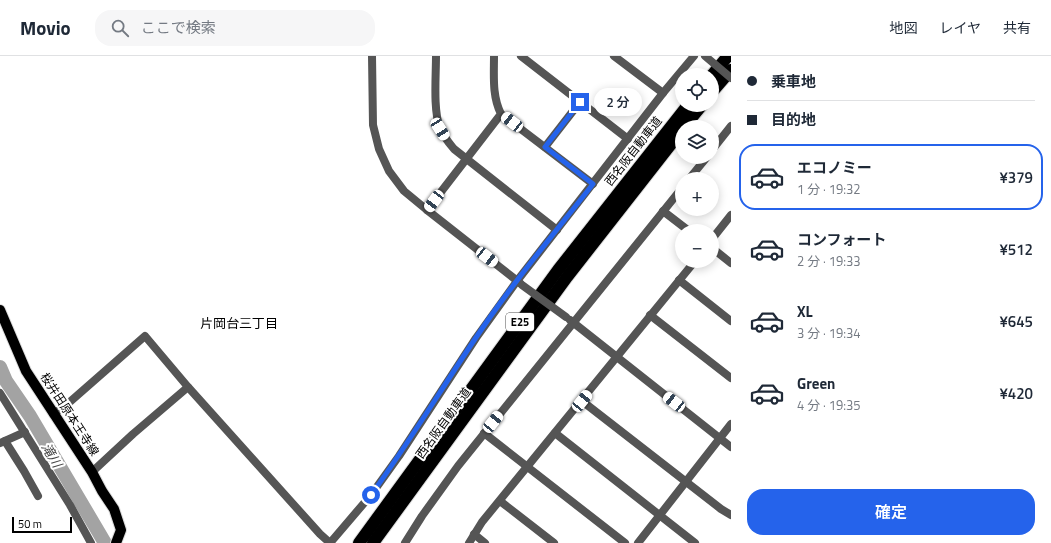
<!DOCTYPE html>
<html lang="ja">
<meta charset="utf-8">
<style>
body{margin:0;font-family:"Titillium Web","Noto Sans JP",sans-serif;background:#f6f6f7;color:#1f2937;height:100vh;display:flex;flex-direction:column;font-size:15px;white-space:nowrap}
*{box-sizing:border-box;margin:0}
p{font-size:13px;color:#747a83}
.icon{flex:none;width:22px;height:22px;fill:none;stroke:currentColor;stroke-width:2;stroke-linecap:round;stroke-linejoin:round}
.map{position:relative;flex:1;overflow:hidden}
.panel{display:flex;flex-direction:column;background:#fff;width:320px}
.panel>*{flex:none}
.hud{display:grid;align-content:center;height:88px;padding:0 16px;background:#fff}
.buttons{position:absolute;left:675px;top:12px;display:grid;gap:8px}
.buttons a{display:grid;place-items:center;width:44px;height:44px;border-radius:50%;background:#fff;box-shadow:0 2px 10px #0003;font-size:20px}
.scale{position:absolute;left:12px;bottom:10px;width:60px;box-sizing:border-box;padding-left:4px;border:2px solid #000;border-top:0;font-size:11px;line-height:14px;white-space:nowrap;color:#000;-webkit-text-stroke:3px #fff;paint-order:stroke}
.end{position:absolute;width:18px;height:18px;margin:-9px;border:5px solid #2563eb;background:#fff;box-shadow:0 0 0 2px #fff}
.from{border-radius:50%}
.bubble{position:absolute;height:28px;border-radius:14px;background:#fff;box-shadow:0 2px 10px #0003;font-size:13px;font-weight:600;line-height:28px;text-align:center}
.car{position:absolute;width:12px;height:24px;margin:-12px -6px;border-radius:5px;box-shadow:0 0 3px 1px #0007;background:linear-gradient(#fff 24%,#345 0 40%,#fff 0 76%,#345 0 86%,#fff 0)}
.hud b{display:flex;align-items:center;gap:14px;height:38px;font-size:15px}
.hud b+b{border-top:1px solid #e0e1e3}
.hud i{width:10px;height:10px;background:#1f2937}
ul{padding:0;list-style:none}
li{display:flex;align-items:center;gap:12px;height:66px;margin:0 8px 6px;padding:0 8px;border:2px solid transparent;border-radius:16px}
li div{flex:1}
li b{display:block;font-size:15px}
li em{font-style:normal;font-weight:600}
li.active{border-color:#2563eb}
li>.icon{width:36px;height:36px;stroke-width:1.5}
.cta{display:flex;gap:8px;margin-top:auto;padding:8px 16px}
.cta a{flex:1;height:46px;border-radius:16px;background:#2563eb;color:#fff;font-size:16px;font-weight:600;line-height:46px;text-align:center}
header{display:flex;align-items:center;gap:24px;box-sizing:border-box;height:56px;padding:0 20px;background:#fff;border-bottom:1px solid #e0e1e3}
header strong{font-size:19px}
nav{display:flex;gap:22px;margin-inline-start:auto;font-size:14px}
.search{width:280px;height:36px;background:#f6f6f7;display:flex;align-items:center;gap:10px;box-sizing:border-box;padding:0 14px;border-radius:16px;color:#747a83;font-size:15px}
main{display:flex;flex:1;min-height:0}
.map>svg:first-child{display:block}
</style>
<header>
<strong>Movio</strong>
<div class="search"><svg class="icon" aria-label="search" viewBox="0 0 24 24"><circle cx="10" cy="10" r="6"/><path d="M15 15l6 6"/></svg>ここで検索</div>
<nav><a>地図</a><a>レイヤ</a><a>共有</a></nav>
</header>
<main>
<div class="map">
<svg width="731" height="487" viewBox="0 0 731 487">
<rect width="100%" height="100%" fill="#fff"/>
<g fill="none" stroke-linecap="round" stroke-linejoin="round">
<path stroke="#a3a3a3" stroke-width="14" d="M0,311L6,325L30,360L105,487"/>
<defs>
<path id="major" d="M0,254L26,315L92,416L102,435L114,453L121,474L116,487"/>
<g id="highway">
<path d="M712,19L728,0"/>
<path d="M712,36L731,14"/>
<path d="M684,71L702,49"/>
<path d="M359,487L558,214L688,49"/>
<path d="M373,487L567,221L682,74"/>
</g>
</defs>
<use href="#major" stroke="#dbdbdb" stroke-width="12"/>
<use href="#highway" stroke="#dbdbdb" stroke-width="14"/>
<g stroke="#555" stroke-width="8">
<path d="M372,0L373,69L379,93L389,115L404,135L427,154L520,227"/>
<path d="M436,0C436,20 433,55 440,72C443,80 449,87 454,93L557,174"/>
<path d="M521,0L628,83"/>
<path d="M614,0L663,37"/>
<path d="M501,58L593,128"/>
<path d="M545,91L580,46"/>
<path d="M712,94L731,70"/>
<path d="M689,123L707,101"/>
<path d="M427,154L501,58C492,40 494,20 494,0"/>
<path d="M663,155L689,175"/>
<path d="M712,183L731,159"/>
<path d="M712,192L731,207"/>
<path d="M679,224L731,265"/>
<path d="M650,259L731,322"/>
<path d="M570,264L731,391"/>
<path d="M0,337L70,449L91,487"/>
<path d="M582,345L721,453L731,459"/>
<path d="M53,358L64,351L145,280L188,331L320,478L330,487"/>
<path d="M484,377L625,487"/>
<path d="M555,377L695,487"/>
<path d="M5,385L24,415L38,440"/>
<path d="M0,387L25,376"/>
<path d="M92,416L133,378L188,331"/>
<path d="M500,445L554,487"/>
<path d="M474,478L485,487"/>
<path d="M330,487L371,439L399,400L476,282L517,225L663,37L694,0"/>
<path d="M405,487L422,460L458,410L682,132"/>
<path d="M469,487L482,466L695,205"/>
<path d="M638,487L731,368"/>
</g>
<use href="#major" stroke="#000" stroke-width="10"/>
<use href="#highway" stroke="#000" stroke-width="12"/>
<g stroke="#555" stroke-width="8">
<path d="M705,0L731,22"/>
<path d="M522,229L566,261"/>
</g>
</g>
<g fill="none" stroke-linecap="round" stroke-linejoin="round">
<path stroke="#2563eb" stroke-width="5" d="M371,439C408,388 440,335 475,283C511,229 553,179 593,128L545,91L580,46"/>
</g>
<g text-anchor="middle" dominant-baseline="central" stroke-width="4" stroke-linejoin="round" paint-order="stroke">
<rect fill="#fff" stroke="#4c4c4c" stroke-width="1" x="506" y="257" width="28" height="18" rx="3"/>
<g font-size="11" font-weight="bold" fill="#000">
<text x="520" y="266">E25</text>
</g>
<g font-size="12" fill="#000" stroke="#fff">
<text transform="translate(633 95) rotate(-52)">西名阪自動車道</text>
<text transform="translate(70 358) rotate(57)">桜井田原本王寺線</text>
<text transform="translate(443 367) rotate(-54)">西名阪自動車道</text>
</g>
<g font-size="13" fill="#000" stroke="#fff">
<text x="239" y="267">片岡台三丁目</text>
</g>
<g font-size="13" font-style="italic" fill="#444" stroke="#fff">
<text transform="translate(52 399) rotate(59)">滝川</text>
</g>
</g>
</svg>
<div class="buttons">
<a><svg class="icon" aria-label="locate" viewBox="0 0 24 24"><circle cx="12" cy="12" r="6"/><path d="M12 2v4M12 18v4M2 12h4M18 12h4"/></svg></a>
<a><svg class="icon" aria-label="layers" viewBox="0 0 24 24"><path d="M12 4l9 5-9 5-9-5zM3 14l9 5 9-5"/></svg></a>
<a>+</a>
<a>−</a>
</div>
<div class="scale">50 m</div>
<i class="end from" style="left:371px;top:439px"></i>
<i class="end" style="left:580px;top:46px"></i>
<div class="bubble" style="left:594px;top:32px;width:48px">2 分</div>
<i class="car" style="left:512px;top:66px;rotate:308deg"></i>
<i class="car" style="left:440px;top:73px;rotate:148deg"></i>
<i class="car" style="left:434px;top:145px;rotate:217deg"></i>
<i class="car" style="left:487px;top:201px;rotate:128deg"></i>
<i class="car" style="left:582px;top:345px;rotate:39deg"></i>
<i class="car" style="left:674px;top:346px;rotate:308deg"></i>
<i class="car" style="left:493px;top:366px;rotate:39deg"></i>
</div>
<section class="panel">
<div class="hud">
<b><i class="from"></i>乗車地</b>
<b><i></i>目的地</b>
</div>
<ul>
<li class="active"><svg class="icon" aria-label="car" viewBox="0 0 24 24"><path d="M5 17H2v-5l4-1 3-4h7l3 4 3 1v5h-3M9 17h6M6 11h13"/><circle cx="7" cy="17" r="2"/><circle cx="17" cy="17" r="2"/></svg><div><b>エコノミー</b><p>1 分 · 19:32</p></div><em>¥379</em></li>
<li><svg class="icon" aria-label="car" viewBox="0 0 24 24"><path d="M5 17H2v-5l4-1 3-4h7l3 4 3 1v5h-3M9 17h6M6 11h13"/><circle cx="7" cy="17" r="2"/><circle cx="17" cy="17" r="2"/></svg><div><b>コンフォート</b><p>2 分 · 19:33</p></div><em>¥512</em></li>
<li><svg class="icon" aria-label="car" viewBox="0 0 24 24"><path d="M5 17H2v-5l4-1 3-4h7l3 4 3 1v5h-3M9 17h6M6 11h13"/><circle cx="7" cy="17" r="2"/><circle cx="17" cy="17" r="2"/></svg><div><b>XL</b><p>3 分 · 19:34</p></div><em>¥645</em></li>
<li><svg class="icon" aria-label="car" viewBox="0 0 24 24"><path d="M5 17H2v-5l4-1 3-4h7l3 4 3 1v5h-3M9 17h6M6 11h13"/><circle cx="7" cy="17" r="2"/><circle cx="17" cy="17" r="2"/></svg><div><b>Green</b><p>4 分 · 19:35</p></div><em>¥420</em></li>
</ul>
<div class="cta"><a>確定</a></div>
</section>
</main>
